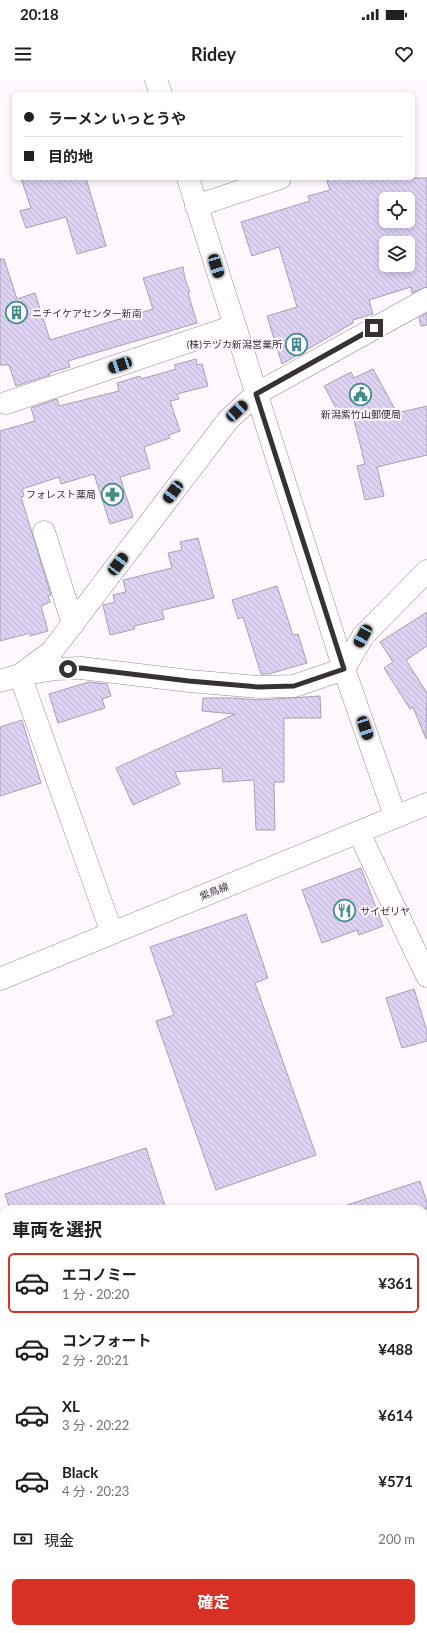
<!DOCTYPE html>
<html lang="ja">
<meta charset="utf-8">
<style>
body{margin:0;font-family:Lato,"Noto Sans JP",sans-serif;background:#f2f2f2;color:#202124;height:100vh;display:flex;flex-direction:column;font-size:15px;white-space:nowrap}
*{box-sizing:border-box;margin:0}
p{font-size:13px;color:#757577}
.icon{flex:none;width:22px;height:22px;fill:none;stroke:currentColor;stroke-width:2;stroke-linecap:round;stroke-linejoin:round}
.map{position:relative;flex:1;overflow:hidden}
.drawer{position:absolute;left:0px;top:1125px;width:427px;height:428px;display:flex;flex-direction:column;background:#fff;border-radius:12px 12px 0 0;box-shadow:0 2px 6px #0003}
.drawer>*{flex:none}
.banner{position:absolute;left:12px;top:12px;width:403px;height:88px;border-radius:6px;box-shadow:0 2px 6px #0003;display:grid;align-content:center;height:88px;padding:0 12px;background:#fff}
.buttons{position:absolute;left:379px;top:112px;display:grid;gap:8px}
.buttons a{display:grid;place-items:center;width:36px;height:36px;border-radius:6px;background:#fff;box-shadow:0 2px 6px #0003;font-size:20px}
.end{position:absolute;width:18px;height:18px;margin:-9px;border:5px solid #373136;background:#fff;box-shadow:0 0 0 2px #fff}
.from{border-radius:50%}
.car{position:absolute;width:12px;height:24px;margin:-12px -6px;border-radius:5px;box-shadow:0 0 3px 1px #0007;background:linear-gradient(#222 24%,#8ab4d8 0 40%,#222 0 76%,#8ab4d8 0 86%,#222 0)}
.banner b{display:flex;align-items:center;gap:14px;height:38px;font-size:15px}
.banner b+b{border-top:1px solid #e0e0e0}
.banner i{width:10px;height:10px;background:#202124}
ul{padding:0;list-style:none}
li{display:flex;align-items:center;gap:12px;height:60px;margin:0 8px 6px;padding:0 4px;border:2px solid transparent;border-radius:6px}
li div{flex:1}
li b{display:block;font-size:15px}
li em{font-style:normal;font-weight:700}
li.current{border-color:#d93025}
li>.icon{width:36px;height:36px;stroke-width:1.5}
h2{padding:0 12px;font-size:18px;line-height:48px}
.pay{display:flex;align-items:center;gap:10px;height:44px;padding:0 12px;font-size:15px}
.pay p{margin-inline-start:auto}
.primary-button{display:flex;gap:8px;margin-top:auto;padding:8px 12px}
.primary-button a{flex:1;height:46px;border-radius:6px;background:#d93025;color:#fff;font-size:16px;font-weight:700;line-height:46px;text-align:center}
.status{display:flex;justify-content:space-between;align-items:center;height:28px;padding:0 20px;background:#fff;direction:ltr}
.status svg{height:11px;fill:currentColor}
header{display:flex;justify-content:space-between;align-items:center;height:52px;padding:0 12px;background:#fff;font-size:18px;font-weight:700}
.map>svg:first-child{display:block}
</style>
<div class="status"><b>20:18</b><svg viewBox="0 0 49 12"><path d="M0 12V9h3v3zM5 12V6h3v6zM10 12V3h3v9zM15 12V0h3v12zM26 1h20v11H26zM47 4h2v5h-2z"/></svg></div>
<header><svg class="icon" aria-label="menu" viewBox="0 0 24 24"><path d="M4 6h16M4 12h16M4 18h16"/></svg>Ridey<svg class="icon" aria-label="heart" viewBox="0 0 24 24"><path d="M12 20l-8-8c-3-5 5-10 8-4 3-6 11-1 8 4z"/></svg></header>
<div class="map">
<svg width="427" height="1553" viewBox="0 0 427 1553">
<defs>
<pattern id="building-back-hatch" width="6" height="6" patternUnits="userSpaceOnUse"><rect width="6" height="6" fill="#ded2f4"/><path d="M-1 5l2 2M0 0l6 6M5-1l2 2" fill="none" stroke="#bfb5d2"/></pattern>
</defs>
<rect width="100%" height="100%" fill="#fff8fe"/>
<g fill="url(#building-back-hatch)" stroke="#a7a1b2" fill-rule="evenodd">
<path d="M21,98H86L106,166L77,174L66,137L26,148L20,131L31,128Z"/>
<path d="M326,98H427V207L412,213L411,207L369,220L373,234L353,240V243L282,284L267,236L297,227L279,167L252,176L241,142L310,121L308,116L330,110ZM386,119H408V141H386ZM386,163H408V185H386Z"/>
<path d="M0,179H4L17,219L35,213L50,260L153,229L143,198L183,187L185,199L190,212L188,213L197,243L68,281L70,287L49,293L50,295L16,306L9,285H0Z"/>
<path d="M427,233V245L421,246L419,238Z"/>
<path d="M196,279L197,285L202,284L208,306L177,314L179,319L170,321L180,351L169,355L170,358L144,367L150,388L120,397L133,437L110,444L94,394L61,404L59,397L22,409L24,416L21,417L51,515L48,516L50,522L41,526L48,551L30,556V553L0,561V351L35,341L31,328L57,319L59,326L119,311L117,303L140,296L141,299L176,289L174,285Z"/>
<path d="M373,289L397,333L427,326V375L377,387L384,416L365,420L357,386L365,384L352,332L341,337L324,306L351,292L354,298Z"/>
<path d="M198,458L214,518L162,530L164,539L134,546L135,549L110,555L103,525L115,522L113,515L126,512L123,500L172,488L168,473L182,470L180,462Z"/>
<path d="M277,506L293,555L298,554L307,583L269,594H261L243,537L238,539L232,520Z"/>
<path d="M427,532V566L406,580L427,613L426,659L413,627L410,629L384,588L393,582L380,562Z"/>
<path d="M89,602L107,604L111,616L102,619L105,628L58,643L49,614Z"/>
<path d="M320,616L321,638H284V702H274L275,750H256L254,700L223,702L222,688L175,692L180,704L133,725L116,688L235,634L202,631L203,618H235L258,620Z"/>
<path d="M22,640L41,703L0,716V647Z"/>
<path d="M361,788L383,846L359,855L357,850L322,863L302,810Z"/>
<path d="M246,834L268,898L255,903L316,1075L216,1110L156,941L174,935L150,867Z"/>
<path d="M414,909L427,951V961L402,968L386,918Z"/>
<path d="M146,1068L166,1129H10L5,1114Z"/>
<path d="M420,1101L427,1123V1129H348L347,1125Z"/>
</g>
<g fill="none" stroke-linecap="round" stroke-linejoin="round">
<defs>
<g id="minor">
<path d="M156,0L161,14"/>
<path d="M188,98L344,589L395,736"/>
<path d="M196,126L280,98"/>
<path d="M6,323L235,246"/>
<path d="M44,452L73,544"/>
<path d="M0,601L20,595L52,571L228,340L256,314L427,219"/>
<path d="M359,753L427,896"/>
<path d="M112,853L20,595L55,589L81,588L189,601L258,607L294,606L344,589L363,556L427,491"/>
<path d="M0,899L427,724"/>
<path d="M423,1154L427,1153"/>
<path d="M0,1374L4,1387"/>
<path d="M423,1423L427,1420"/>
<path d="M0,1486L4,1485"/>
<path d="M55,1549L56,1553"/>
<path d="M129,1553L139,1549"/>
</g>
<g id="highway">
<path d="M423,1472L427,1471"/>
<path d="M423,1520L427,1519"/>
<path d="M228,1553L238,1549"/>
<path d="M326,1553L337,1549"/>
</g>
</defs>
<use href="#minor" stroke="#988a96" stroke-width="23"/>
<use href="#highway" stroke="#988a96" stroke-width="23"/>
<use href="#minor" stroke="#fff" stroke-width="22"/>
<use href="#highway" stroke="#fff" stroke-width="22"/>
</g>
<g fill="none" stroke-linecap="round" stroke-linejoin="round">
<path stroke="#373136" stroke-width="5" d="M68,589L81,588L189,601L258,607L294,606L344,589L256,314L374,248"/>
</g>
<defs>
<symbol id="building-ring" viewBox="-11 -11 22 22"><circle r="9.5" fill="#fff8fe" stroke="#458d8c" stroke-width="1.5"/><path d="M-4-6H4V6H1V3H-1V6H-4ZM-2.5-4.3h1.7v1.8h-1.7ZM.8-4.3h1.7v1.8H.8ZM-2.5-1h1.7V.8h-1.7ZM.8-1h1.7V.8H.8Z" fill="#458d8c"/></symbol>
<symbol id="civic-ring" viewBox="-11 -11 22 22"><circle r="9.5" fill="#fff8fe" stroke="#458d8c" stroke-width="1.5"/><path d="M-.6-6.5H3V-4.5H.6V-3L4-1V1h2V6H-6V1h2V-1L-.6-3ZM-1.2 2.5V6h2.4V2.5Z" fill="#458d8c"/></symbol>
<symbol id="pharmacy-ring" viewBox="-11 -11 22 22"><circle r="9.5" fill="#fff8fe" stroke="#458d8c" stroke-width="1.5"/><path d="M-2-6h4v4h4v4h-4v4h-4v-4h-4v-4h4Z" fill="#458d8c"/></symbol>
<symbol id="restaurant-ring" viewBox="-11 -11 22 22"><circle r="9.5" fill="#fff8fe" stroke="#458d8c" stroke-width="1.5"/><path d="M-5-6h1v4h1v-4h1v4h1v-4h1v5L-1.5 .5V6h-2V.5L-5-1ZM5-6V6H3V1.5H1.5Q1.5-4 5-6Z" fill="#458d8c"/></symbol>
</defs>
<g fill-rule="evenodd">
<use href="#building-ring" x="4" y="220" width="25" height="25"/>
<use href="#building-ring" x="284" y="252" width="25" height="25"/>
<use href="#civic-ring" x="348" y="302" width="25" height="25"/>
<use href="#pharmacy-ring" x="100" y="402" width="25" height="25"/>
<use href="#restaurant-ring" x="332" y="818" width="25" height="25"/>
</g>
<g text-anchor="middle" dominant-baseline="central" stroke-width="4" stroke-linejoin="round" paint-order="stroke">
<g font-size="10" fill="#373136" stroke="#fff8fe" text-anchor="start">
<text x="32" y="233">ニチイケアセンター新南</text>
<text x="282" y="264" text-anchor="end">(株)テヅカ新潟営業所</text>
<text x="361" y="334" text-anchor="middle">新潟紫竹山郵便局</text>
<text x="96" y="414" text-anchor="end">フォレスト薬局</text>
<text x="360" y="831">サイゼリヤ</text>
</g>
<g font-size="10" fill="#373136" stroke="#fff8fe">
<text transform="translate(214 811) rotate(-22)">紫鳥線</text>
</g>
</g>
</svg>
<div class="buttons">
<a><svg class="icon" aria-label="locate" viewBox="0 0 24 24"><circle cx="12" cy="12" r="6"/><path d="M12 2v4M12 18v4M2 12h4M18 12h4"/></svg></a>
<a><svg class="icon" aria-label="layers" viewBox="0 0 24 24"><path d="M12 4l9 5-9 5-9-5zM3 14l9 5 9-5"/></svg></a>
</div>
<i class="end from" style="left:68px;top:589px"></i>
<i class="end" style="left:374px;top:248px"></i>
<i class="car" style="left:216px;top:186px;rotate:163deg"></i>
<i class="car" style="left:120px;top:285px;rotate:251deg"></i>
<i class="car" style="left:237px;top:331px;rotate:47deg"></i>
<i class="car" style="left:173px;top:412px;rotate:217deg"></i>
<i class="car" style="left:118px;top:484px;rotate:37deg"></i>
<i class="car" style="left:363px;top:556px;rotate:209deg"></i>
<i class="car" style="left:365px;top:648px;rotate:161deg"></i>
<div class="banner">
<b><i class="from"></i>ラーメン いっとうや</b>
<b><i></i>目的地</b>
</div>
<section class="drawer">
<h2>車両を選択</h2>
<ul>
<li class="current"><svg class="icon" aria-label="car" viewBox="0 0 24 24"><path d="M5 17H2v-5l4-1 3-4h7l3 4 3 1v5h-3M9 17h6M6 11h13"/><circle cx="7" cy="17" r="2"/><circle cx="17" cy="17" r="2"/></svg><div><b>エコノミー</b><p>1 分 · 20:20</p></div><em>¥361</em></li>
<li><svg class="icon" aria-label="car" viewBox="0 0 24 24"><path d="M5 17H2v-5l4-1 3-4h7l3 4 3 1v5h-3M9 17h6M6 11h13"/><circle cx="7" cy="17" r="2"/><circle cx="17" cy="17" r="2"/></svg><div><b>コンフォート</b><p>2 分 · 20:21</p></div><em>¥488</em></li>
<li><svg class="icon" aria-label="car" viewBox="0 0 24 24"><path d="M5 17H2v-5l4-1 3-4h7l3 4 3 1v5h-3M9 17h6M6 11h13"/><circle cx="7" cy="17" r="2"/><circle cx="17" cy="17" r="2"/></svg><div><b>XL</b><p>3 分 · 20:22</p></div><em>¥614</em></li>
<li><svg class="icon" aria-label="car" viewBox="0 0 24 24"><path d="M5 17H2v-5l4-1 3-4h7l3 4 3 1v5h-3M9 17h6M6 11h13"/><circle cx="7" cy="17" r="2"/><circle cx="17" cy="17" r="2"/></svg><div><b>Black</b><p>4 分 · 20:23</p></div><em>¥571</em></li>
</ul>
<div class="pay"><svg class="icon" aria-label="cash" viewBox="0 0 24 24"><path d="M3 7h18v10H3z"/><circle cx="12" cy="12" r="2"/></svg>現金<p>200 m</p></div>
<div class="primary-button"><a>確定</a></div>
</section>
</div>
